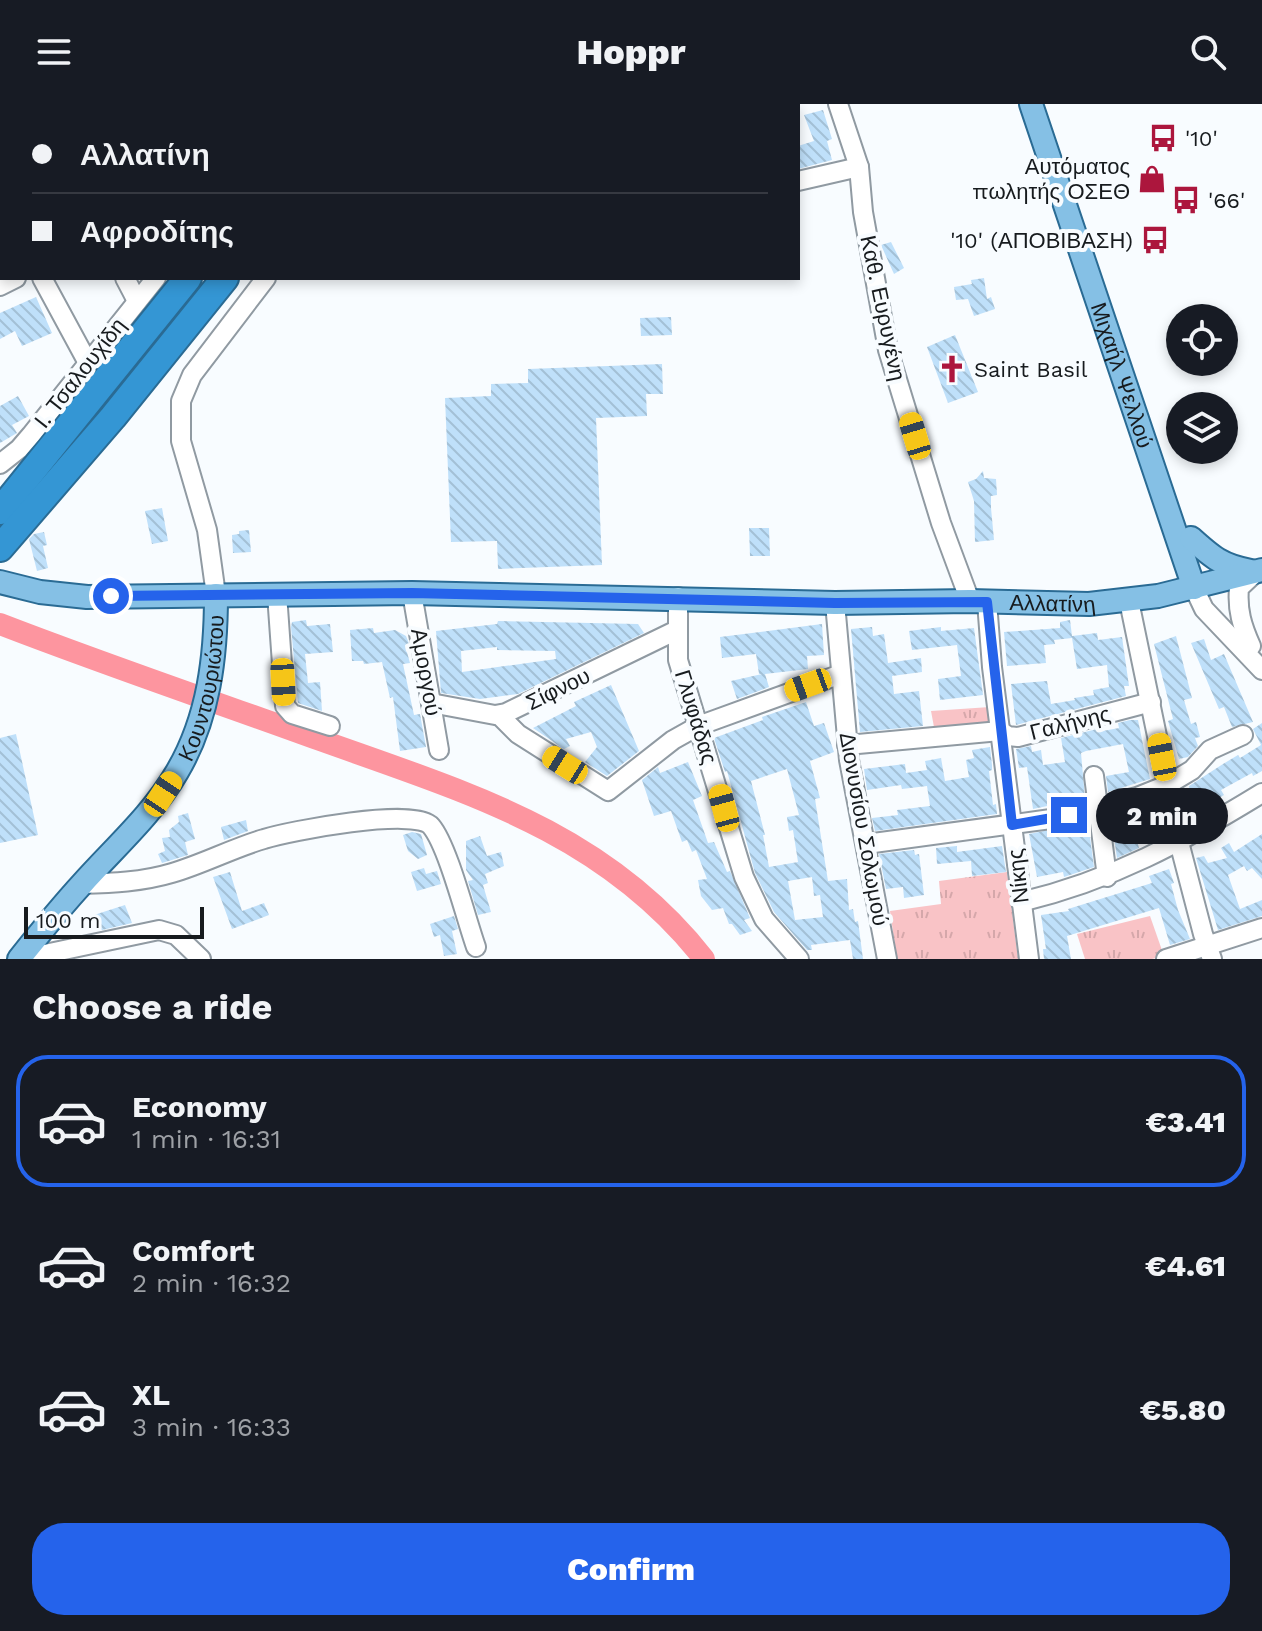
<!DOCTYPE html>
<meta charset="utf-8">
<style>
body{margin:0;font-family:"Work Sans",sans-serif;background:#242831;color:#f1f3f6;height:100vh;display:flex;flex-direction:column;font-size:30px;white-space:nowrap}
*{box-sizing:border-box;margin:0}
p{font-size:26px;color:#9ea1a6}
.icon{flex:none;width:44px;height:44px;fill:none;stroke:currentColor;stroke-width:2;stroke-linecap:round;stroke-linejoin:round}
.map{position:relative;height:855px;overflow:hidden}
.details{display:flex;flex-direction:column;background:#171b24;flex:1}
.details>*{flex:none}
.guide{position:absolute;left:0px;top:0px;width:800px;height:176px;box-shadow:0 4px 12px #0003;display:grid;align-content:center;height:176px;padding:0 32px;background:#171b24}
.tools{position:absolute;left:1166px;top:200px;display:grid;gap:16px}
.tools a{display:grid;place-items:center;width:72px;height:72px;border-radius:50%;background:#171b24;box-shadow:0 4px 12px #0003;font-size:40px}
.scale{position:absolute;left:24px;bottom:20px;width:180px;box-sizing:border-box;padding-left:8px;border:4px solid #171b1e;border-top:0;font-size:22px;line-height:28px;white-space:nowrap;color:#171b1e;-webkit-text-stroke:6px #f8fcff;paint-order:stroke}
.end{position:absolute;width:36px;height:36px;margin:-18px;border:10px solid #2563eb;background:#fff;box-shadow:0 0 0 4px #fff}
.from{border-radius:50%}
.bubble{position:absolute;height:56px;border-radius:28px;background:#171b24;box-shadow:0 4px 12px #0003;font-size:26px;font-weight:800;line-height:56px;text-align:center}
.car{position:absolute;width:24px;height:48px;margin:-24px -12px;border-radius:10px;box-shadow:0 0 6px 2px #0007;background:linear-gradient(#f5c518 24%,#345 0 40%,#f5c518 0 76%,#345 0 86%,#f5c518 0)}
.guide b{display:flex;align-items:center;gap:28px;height:76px;font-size:30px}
.guide b+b{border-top:2px solid #363941}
.guide i{width:20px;height:20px;background:#f1f3f6}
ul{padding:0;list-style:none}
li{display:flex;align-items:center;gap:24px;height:132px;margin:0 16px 12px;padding:0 16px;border:4px solid transparent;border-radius:32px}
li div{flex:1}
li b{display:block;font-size:30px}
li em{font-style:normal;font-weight:800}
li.current{border-color:#2563eb}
li>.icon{width:72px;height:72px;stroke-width:1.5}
h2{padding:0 32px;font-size:36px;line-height:96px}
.primary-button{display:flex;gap:16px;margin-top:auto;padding:16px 32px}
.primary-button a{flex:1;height:92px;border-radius:32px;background:#2563eb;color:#fff;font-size:32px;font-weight:800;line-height:92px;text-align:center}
header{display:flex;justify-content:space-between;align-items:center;height:104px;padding:0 32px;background:#171b24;font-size:36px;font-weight:800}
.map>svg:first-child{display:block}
</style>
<header><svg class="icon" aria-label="menu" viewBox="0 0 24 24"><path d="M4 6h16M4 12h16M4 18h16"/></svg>Hoppr<svg class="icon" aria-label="search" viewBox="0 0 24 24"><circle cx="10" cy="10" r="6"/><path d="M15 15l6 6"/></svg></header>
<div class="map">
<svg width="1262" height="855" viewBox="0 0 1262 855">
<defs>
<pattern id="grass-tufts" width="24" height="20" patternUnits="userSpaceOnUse" patternTransform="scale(2)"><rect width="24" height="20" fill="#f9c3c6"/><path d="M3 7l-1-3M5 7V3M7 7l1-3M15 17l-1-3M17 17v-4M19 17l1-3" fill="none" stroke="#d5a7aa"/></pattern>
<pattern id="building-back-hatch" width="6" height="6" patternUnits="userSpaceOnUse" patternTransform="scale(2)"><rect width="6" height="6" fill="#bfe0fa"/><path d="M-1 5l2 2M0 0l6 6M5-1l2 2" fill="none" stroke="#a3c0d6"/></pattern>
</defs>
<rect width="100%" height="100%" fill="#f8fcff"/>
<g fill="url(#grass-tufts)">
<path d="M990,603L991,625L936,634L931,607Z"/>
<path d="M1007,768L1018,855H897L890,807L941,800L939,777Z"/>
<path d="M1150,812L1164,852L1152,855H1085L1077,830Z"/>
</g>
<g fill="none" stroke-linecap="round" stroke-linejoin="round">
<path stroke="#fd959f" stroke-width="22" d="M0,520C106,561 213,597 320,636C465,688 605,728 704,855"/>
</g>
<g fill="url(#building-back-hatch)" fill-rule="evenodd">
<path d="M823,6L832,35L827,37L832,56L798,65V42L814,37L804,11Z"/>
<path d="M891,138L904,164L894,170L881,141Z"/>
<path d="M984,174L987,195L991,193L995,205L974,212L968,195L956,196L954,183L972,180L971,176Z"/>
<path d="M36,193L52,229L22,242L15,227L0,235V209Z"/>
<path d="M671,213L672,231L641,232L640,214Z"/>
<path d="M955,231L978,288L948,299L927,243Z"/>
<path d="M662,260L663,290H646L647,312L596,314L602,461L498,465L497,437L451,438L445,294L491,292V280L528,279V265Z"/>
<path d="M18,292L29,312L12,321L17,329L0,339V302Z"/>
<path d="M983,367L984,374L996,375L997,391L991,392V404L994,436L975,438L974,397L968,378L976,375Z"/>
<path d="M162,404L168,437L152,440L145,407Z"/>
<path d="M749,424H769L770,452H750Z"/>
<path d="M249,426L251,448L233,449L232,431L239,430V427Z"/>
<path d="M44,428L47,441L43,442L48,464L37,467L29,435L34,430Z"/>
<path d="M306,516L307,522L330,520L333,548L305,550L308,579L320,578L322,607L298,599L291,523L292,518Z"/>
<path d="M1070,516L1072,532L1097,529L1098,536L1122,533L1129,582H1124L1126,592L1016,621L1011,580L1047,577L1051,600L1075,596L1074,594L1094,591L1093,586L1109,583L1107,561L1077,565L1072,534L1054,536L1055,540L1044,541L1046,559L1007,562L1004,528L1060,524V518Z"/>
<path d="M498,517L638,520L644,529L518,590L480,595L441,589L436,527L497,520ZM497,543V546L555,547L556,555L462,568L461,547Z"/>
<path d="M822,520L824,551L807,552L808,565L765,570L769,583L737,595L731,577L762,570H759L756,550L722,554L720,533Z"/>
<path d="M872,523L873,532L884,530L888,559L921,554L922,568L892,572L894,590L919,587L923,622L860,628L851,525Z"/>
<path d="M941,523V527L974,524L983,591L940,596L938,575L961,572L957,541L912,546L909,527Z"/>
<path d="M373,524L374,529L395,526L406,532L408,537L409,540L405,541L410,559L403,560L414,611L420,610L426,643L400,647L393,593L390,594L382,558L364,560L363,557H352L350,526Z"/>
<path d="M1176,532L1192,594L1184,596L1191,620L1196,618L1200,633L1195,634L1198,642L1188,653L1179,655L1168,617L1173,615L1154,540Z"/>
<path d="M1204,535L1211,556L1224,550L1253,618L1232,623L1224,603L1219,605L1191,539Z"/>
<path d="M611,581L639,647L607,672L585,658L597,643L591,628L566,635L570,642L564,645L533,624L576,602L574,598Z"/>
<path d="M806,598L814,622L824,619L834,648L810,657L820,694L815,695L828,777L847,775L849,806L853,805L855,818L858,817L863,855H853L850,836L811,841L812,846H807L774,808L755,769L727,667L725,668L714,634L763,616L762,613ZM787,665L799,711L787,713L789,727L793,726L798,758L769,763L763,731H765L751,677ZM812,773L814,792L820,791L823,813L795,816L788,777Z"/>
<path d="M1130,616H1138L1150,675L1108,688L1106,672L1129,668L1123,640L1086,647L1081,649L1085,694L1033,705L1027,663L1019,664L1016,645L1031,642L1032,648L1041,646L1043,661L1065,658L1061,634L1097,625V628L1119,624L1118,619Z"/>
<path d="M1262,619V667L1253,672L1252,669L1221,686L1224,691L1206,701L1208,707L1201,711L1191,695L1189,682L1223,660L1238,651L1240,654L1261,641L1253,625Z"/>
<path d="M16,630L38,731L0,739V634Z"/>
<path d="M990,643L992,661V666L989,667L993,701L996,700L997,710L875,727L872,714L898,711L897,706L930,702L927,682L902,685L901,681L867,686L864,665L905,660L906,669L927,666L925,657L941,654L945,677L969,673L966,656L974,654L972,646Z"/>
<path d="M688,658L702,692L693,696L708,739L714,738L727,768L730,767L750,814L744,816L752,827L740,831L732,820H729L723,804L712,806L701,792L698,776L707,775L696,746L692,748L687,736L682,738L671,707L654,712L642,676L658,663L660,669Z"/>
<path d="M1158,702L1163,731L1137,736L1139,744L1117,754L1111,712Z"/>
<path d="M188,709L195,735L185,738L188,751L162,759L158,750L165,747L162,734L170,733L169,726L179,718L178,712Z"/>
<path d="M246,716L248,727L224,736L221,723Z"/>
<path d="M1088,718L1094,763L1064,773L1063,768L1037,773L1029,730Z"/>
<path d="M412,728L421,730L427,751L418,755L408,747L403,731Z"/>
<path d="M1262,730V775L1252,764L1247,767L1244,762L1228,771L1240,805L1262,796V812L1218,826L1196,754L1204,752L1208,759L1227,754L1221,744L1229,739L1234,748Z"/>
<path d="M480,732L487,752L501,748L504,762L485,770L488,779L483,781L491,808L478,811L468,777L473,776L466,766V737Z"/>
<path d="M957,742V748L1002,742L1006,768L972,772L971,757L937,760L936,744Z"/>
<path d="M914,746L915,751L919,750L924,791L904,794L903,783L886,785L879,750Z"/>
<path d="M424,764L426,770L437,767L441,780L417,787L411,768Z"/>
<path d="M1169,765L1174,779L1171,780L1178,806L1190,835L1170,841L1159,804L1067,832L1071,855H1044L1043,845H1046L1041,811L1069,807L1068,805L1152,779L1149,772Z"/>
<path d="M230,768L242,807L264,799L269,811L232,825L213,773Z"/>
<path d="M125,801L132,819L98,827L94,811Z"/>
<path d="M454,812L458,825L452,827L457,850L444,852L440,831L434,833L430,820Z"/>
</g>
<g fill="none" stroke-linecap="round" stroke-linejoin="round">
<defs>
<g id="minor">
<path d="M44,0V2"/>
<path d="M188,0L189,2"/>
<path d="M468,0V2"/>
<path d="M650,0L651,2"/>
<path d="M838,0L859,63L863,108L888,246L941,419L970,497"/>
<path d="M69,2L73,0"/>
<path d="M298,2L300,0"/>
<path d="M396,2L397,0"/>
<path d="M798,77L859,63"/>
<path d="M42,174L88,259"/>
<path d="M125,174L137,197"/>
<path d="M0,182L16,174"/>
<path d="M0,360L19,345L31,331L156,174"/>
<path d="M1194,484L1204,505L1262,566"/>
<path d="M412,489L439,646"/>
<path d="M277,490L285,602L292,610L330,622"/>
<path d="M216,491L207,426L181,337V297L192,271L266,174"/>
<path d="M678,493V556L744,773L764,815L799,855"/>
<path d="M1129,497L1179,738L1203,830L1212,855"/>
<path d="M987,498L992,563L1029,855"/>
<path d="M835,499L849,656L887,855"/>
<path d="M1251,542C1242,522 1237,506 1239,484L1257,467"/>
<path d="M431,599L495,611L506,609L677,526"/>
<path d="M499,611L518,630L608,687L673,636L698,622L841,570"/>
<path d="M847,641L1000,627L1008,632L1018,633L1151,598"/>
<path d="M1094,672L1107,773"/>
<path d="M866,740L1051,715L1137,693L1167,681L1192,666L1210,646L1243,631"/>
<path d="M81,780C112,779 142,778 172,769C203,760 233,744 264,735C289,727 415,703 431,722C448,742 466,815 476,843"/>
<path d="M1021,798C1113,776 1182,738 1262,689"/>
<path d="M21,855L159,826L176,831L201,855"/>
<path d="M1166,855L1262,824"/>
</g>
<g id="major">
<path id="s1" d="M1031,0L1194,484"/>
<path d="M0,4L3,0"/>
<path d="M1191,434C1212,453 1222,462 1251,467"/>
<path id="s2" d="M0,478L40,488L87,493L412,489L835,499L970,497L1089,500L1158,492L1262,466"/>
<path id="s3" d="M19,855C39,830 60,804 82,780C115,743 152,711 177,668C209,614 216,552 216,491"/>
</g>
<g id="highway">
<path d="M327,2L329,0"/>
<path d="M365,2L367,0"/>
<path d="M0,407L188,174"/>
<path d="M0,444L113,313L225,174"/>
</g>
</defs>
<use href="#minor" stroke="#909aa2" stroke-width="22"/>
<use href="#major" stroke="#2a6b94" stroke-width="26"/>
<use href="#highway" stroke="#2a6b94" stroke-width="30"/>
<use href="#minor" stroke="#fff" stroke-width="18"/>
<use href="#major" stroke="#85c0e5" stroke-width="22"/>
<use href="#highway" stroke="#3496d4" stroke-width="26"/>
</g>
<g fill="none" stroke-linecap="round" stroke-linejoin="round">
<path stroke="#2563eb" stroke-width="10" d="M111,492L412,489L835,499L987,498L1012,721L1069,711"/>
</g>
<defs>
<symbol id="bus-bare" viewBox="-9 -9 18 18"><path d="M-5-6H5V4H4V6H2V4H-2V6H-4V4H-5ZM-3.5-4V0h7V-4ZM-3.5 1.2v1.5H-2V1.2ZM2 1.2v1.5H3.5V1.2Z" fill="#ac163d" stroke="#f8fcff" stroke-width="2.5" paint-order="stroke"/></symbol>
<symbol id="shop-bare" viewBox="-9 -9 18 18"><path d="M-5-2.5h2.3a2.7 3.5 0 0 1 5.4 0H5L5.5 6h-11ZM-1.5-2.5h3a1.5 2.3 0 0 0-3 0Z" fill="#ac163d" stroke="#f8fcff" stroke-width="2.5" paint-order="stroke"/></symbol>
<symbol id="church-bare" viewBox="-9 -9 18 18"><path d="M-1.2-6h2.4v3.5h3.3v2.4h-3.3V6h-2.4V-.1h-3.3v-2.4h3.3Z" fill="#ac163d" stroke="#f8fcff" stroke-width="2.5" paint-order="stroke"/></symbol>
</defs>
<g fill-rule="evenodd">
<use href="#bus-bare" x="1143" y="14" width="40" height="40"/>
<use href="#shop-bare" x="1132" y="55" width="40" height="40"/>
<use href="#bus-bare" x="1166" y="76" width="40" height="40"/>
<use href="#bus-bare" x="1135" y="116" width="40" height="40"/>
<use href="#church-bare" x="932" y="245" width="40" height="40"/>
</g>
<g text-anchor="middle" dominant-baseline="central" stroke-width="8" stroke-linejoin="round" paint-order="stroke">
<g font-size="22" fill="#171b1e" stroke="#f8fcff" text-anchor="start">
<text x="1185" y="34">'10'</text>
<text x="1130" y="62" text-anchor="end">Αυτόματος<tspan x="1130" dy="25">πωλητής ΟΣΕΘ</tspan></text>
<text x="1208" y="96">'66'</text>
<text x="1133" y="136" text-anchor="end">'10' (ΑΠΟΒΙΒΑΣΗ)</text>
<text x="974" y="265">Saint Basil</text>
</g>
<g font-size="22" fill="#171b1e" stroke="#f8fcff">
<text transform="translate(883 204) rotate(78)">Καθ. Ευρυγένη</text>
<text transform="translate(80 269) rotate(-52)">Ι. Τσαλουχίδη</text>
<text stroke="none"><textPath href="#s1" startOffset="286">Μιχαήλ Ψελλού</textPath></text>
<text stroke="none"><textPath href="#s2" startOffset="1054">Αλλατίνη</textPath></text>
<text transform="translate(426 568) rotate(80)">Αμοργού</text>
<text stroke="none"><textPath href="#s3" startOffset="334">Κουντουριώτου</textPath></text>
<text transform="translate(558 585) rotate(-26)">Σίφνου</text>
<text transform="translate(696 613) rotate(73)">Γλυφάδας</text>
<text transform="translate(1070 619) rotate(-14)">Γαλήνης</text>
<text transform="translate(864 725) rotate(80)">Διονυσίου Σολωμού</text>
<text transform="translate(1018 772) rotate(-97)">Νίκης</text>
</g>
</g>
</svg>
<div class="tools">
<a><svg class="icon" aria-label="locate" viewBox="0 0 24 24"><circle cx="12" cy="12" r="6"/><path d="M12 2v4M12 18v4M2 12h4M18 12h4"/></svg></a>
<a><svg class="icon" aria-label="layers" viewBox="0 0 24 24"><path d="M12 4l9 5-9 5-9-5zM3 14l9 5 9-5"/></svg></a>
</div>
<div class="scale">100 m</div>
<i class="end from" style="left:111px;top:492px"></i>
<i class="end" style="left:1069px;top:711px"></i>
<div class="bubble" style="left:1096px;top:684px;width:132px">2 min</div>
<i class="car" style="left:915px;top:332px;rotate:343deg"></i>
<i class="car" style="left:283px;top:578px;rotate:177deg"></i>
<i class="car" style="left:808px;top:581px;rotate:250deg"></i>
<i class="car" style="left:1162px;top:653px;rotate:349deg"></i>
<i class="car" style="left:565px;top:661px;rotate:302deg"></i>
<i class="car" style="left:163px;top:690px;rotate:33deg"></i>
<i class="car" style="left:724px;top:704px;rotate:345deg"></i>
<div class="guide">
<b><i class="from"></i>Αλλατίνη</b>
<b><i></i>Αφροδίτης</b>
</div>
</div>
<section class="details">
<h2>Choose a ride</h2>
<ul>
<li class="current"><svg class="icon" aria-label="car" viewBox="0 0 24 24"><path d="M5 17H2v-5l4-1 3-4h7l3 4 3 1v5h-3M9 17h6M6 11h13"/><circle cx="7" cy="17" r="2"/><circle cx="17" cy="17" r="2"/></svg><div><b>Economy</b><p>1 min · 16:31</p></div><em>€3.41</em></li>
<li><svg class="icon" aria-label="car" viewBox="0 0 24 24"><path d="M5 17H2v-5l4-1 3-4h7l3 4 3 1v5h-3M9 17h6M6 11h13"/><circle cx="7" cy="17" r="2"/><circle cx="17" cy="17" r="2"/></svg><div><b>Comfort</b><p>2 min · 16:32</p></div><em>€4.61</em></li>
<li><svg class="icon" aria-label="car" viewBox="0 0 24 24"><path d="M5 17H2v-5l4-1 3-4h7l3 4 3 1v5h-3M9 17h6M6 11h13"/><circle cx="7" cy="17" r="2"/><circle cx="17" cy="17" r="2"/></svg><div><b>XL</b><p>3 min · 16:33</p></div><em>€5.80</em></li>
</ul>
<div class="primary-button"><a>Confirm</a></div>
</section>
